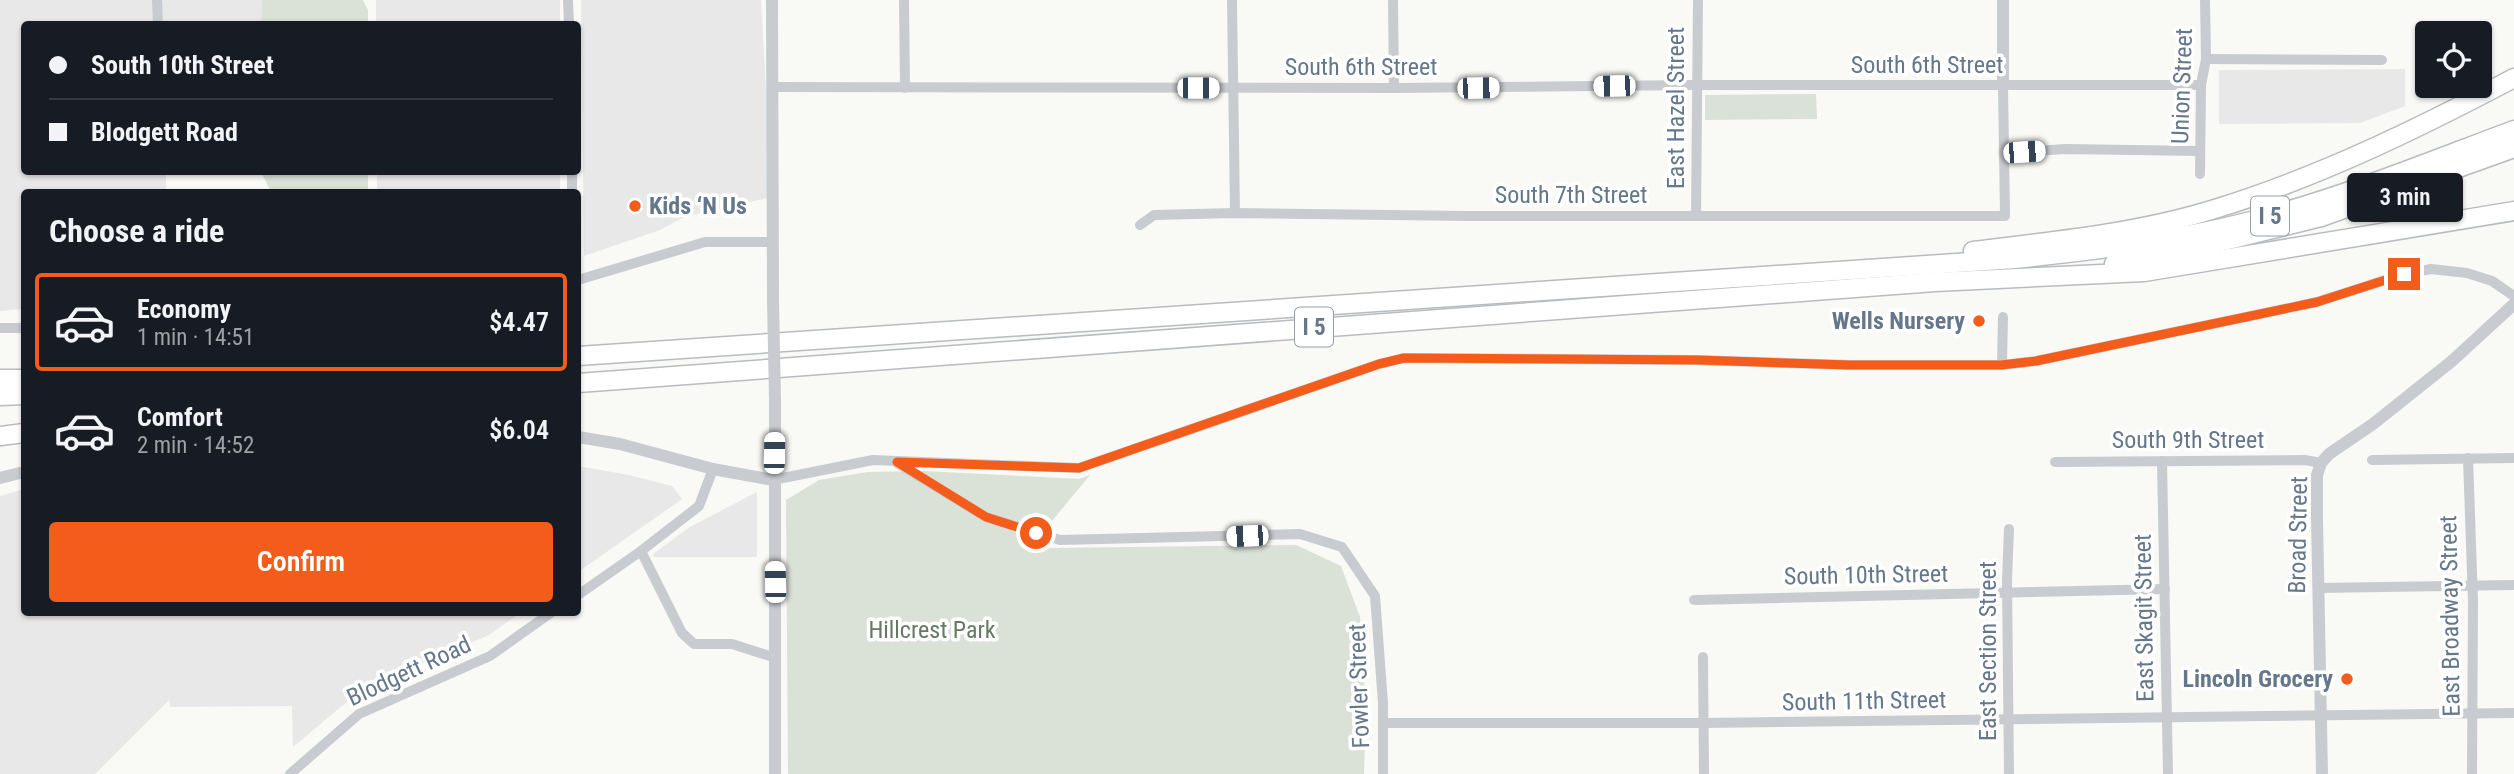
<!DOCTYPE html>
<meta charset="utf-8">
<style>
body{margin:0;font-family:"Roboto Condensed",sans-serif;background:#242831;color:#f1f3f6;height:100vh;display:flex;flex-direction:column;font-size:26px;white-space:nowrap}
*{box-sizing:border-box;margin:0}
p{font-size:23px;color:#9ea1a6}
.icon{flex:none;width:38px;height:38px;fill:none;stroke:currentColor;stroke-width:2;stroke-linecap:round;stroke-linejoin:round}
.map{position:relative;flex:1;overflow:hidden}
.details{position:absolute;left:21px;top:189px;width:560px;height:427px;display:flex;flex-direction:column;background:#171b24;border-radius:7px;box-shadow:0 2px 5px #0004}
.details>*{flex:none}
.banner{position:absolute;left:21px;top:21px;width:560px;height:154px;border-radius:7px;box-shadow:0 2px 5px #0004;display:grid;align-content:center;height:154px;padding:0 28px;background:#171b24}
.controls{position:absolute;left:2415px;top:21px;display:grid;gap:14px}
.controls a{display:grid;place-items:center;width:77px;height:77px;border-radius:7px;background:#171b24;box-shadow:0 2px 5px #0004;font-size:35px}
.end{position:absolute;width:32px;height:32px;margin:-16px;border:9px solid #f45c1b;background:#fff;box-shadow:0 0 0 4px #fff}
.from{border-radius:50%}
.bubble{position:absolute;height:49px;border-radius:7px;background:#171b24;box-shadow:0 2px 5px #0004;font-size:23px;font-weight:600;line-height:49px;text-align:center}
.car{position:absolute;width:21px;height:42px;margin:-21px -10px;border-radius:9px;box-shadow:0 0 5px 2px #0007;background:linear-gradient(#fff 24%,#345 0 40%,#fff 0 76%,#345 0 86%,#fff 0)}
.banner b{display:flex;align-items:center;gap:24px;height:66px;font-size:26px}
.banner b+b{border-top:2px solid #363941}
.banner i{width:18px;height:18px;background:#f1f3f6}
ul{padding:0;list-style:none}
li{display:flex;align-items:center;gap:21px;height:98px;margin:0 14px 10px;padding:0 14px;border:4px solid transparent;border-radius:7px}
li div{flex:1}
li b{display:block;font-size:26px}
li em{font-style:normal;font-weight:600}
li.selected{border-color:#f45c1b}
li>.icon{width:63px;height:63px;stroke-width:1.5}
h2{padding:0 28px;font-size:32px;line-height:84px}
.primary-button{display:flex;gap:14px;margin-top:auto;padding:14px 28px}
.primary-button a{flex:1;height:80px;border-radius:7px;background:#f45c1b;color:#fff;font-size:28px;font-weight:600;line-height:80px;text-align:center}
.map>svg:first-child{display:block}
</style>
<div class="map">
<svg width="2514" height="774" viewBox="0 0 2514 774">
<rect width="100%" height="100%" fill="#f9f9f6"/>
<g fill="#e7e8e7">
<path d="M0,0H262L261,24H24V172H166V192H24V309L0,311Z"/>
<rect x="376" y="0" width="184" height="24"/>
<path d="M581,0H761L772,197L684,217L660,230L584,256Z"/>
<path d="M2405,69V106L2360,123L2219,124V70Z"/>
<rect x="377" y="172" width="183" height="20"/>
<path d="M578,466L629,475L672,486L682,499L578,572Z"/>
<path d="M24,489V612L520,613L489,635L390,677L343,705L293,747L292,706L170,707L169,700L95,774H0V496Z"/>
<path d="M757,492V557H653V554L690,527Z"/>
</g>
<g fill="#dae1d7">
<path d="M262,0H363L368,10V24H261Z"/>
<path d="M1816,94L1817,119L1705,120V95Z"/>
<path d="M261,172H368V192H271Z"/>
<path d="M924,471L1079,479L1090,475L1052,521L1049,548L1296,545L1341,566L1360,617L1366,713L1364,774H788L786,500L819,480L868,472Z"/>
</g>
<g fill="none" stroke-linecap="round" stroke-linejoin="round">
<defs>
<g id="motorway">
<path d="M1973,251C2055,241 2139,233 2218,208C2321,176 2419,128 2514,78"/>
<path d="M2114,264L2232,239L2321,217L2514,148"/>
<path d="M578,356L2015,259C2098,250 2182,240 2262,218C2348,195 2431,161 2514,130"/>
<path d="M0,379H24"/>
<path d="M578,383L1935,282L2144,272L2514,211"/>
<path d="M0,396L24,395"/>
<path d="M0,436L24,433"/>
</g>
</defs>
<use href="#motorway" stroke="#b8bcc0" stroke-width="21"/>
<g stroke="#c8ccd0" stroke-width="10">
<path d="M157,0L158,24"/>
<path d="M568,0L569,24"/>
<path d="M904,0L905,88"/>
<path d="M1232,0L1235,213"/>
<path d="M1393,0L1394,88"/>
<path d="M2206,59L2382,60"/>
<path d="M772,87L1394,88L1696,85H2201"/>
<path d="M2004,153L2065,149L2200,151"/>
<path d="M572,172V192"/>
<path d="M2200,174L2201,85L2206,59L2205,0"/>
<path d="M1696,216L1698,0"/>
<path d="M1140,225L1154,215L1235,213L1468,216H2005L2003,86"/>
<path d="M578,280L705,242H773"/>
<path d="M0,328H24"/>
<path d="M2002,365L2003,317"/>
<path d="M2468,458L2473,601L2472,774"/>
<path d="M2372,460L2514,458"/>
<path d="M2162,461L2168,774"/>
<path d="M2055,462L2305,460L2321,463"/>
<path d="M897,463L986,517L1060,540L1300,534L1342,547L1375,596L1383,703V774"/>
<path d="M773,480L873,460L1079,468L1379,364L1404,358L1698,360L1850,365H2002L2036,361L2317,302L2404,274L2431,269L2467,273L2492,281L2514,296"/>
<path d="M641,551L682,633L694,644H732L776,658"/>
<path d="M2318,588L2514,585"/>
<path d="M578,595L641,551L699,506L713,469"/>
<path d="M1694,600L2165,589"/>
<path d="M1703,657L1704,774"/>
<path d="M1383,723H1704L2514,713"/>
<path d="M290,774L359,714L490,656L552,612"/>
<path d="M2009,774L2007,580L2009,529"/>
</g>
<g stroke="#c8ccd0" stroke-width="12">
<path d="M772,0L773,301"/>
<path d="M2003,86V0"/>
<path d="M775,399V774"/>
<path d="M578,437L620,444L713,469L773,480"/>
<path d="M0,478L24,472"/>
<path d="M2322,774L2317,519V475L2321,463L2329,454L2373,424L2452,361L2514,304"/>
</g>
<use href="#motorway" stroke="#fff" stroke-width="18"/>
<path stroke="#c8ccd0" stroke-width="12" d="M773,301L775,399"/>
</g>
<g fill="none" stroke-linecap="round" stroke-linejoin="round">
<path stroke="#f45c1b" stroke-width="9" d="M1036,533L986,517L897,462L1079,468L1379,364L1404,358L1698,360L1850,365H2001L2036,361L2317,302L2404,274"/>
</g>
<g fill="#f45c1b" stroke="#fff" stroke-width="2.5">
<circle cx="635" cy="206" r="7"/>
<circle cx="1979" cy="321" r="7"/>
<circle cx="2347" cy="679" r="7"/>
</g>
<g text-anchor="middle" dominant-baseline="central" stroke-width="7" stroke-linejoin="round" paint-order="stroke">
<g fill="#fff" stroke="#93a0ad" stroke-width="2">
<rect x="2251" y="196.5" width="38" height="39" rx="5"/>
<rect x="1295" y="307.5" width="38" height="39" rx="5"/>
</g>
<g font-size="23" font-weight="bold" fill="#65778a">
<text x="2270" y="216">I 5</text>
<text x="1314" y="327">I 5</text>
</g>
<g font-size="24" fill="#65778a" stroke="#fff">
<text x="1927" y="65">South 6th Street</text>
<text x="1361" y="67">South 6th Street</text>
<text transform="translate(2182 86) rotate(-88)">Union Street</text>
<text transform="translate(1676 108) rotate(-90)">East Hazel Street</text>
<text x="1571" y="195">South 7th Street</text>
<text x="2188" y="440">South 9th Street</text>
<text transform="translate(2298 535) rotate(-89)">Broad Street</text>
<text transform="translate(1866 575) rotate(-1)">South 10th Street</text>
<text transform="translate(2450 616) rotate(-91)">East Broadway Street</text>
<text transform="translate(2144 618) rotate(-91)">East Skagit Street</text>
<text transform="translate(1988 651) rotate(-90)">East Section Street</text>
<text transform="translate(409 671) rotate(-25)">Blodgett Road</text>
<text transform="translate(1359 686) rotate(-92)">Fowler Street</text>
<text transform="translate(1864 701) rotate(-1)">South 11th Street</text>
</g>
<g font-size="24" font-weight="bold" fill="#65778a" stroke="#fff" text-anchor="end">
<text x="649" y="206" text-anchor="start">Kids ‘N Us</text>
<text x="1965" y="321">Wells Nursery</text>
<text x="2333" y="679">Lincoln Grocery</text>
</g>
<g font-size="24" fill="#647a61" stroke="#fff">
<text x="932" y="630">Hillcrest Park</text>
</g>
</g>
</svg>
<div class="controls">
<a><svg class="icon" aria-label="locate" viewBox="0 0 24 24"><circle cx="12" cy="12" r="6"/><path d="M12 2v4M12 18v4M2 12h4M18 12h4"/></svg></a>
</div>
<i class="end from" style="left:1036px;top:533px"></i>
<i class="end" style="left:2404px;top:274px"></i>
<div class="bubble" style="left:2347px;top:173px;width:116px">3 min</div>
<i class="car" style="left:1614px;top:86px;rotate:269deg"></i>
<i class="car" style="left:1198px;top:88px;rotate:90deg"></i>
<i class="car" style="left:1478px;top:88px;rotate:89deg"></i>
<i class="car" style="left:2024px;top:152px;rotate:86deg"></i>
<i class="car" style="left:774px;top:453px;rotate:1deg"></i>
<i class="car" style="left:1247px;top:536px;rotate:268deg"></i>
<i class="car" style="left:775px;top:582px;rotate:359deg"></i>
<div class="banner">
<b><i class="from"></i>South 10th Street</b>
<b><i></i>Blodgett Road</b>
</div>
<section class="details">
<h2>Choose a ride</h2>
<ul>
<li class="selected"><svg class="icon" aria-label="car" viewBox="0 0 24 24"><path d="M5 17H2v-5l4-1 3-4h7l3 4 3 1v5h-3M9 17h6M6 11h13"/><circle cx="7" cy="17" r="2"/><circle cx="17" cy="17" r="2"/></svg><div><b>Economy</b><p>1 min · 14:51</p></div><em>$4.47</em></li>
<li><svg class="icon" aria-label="car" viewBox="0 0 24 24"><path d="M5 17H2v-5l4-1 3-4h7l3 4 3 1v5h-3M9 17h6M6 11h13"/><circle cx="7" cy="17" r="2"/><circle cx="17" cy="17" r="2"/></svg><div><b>Comfort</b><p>2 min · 14:52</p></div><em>$6.04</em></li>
</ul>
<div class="primary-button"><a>Confirm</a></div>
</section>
</div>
